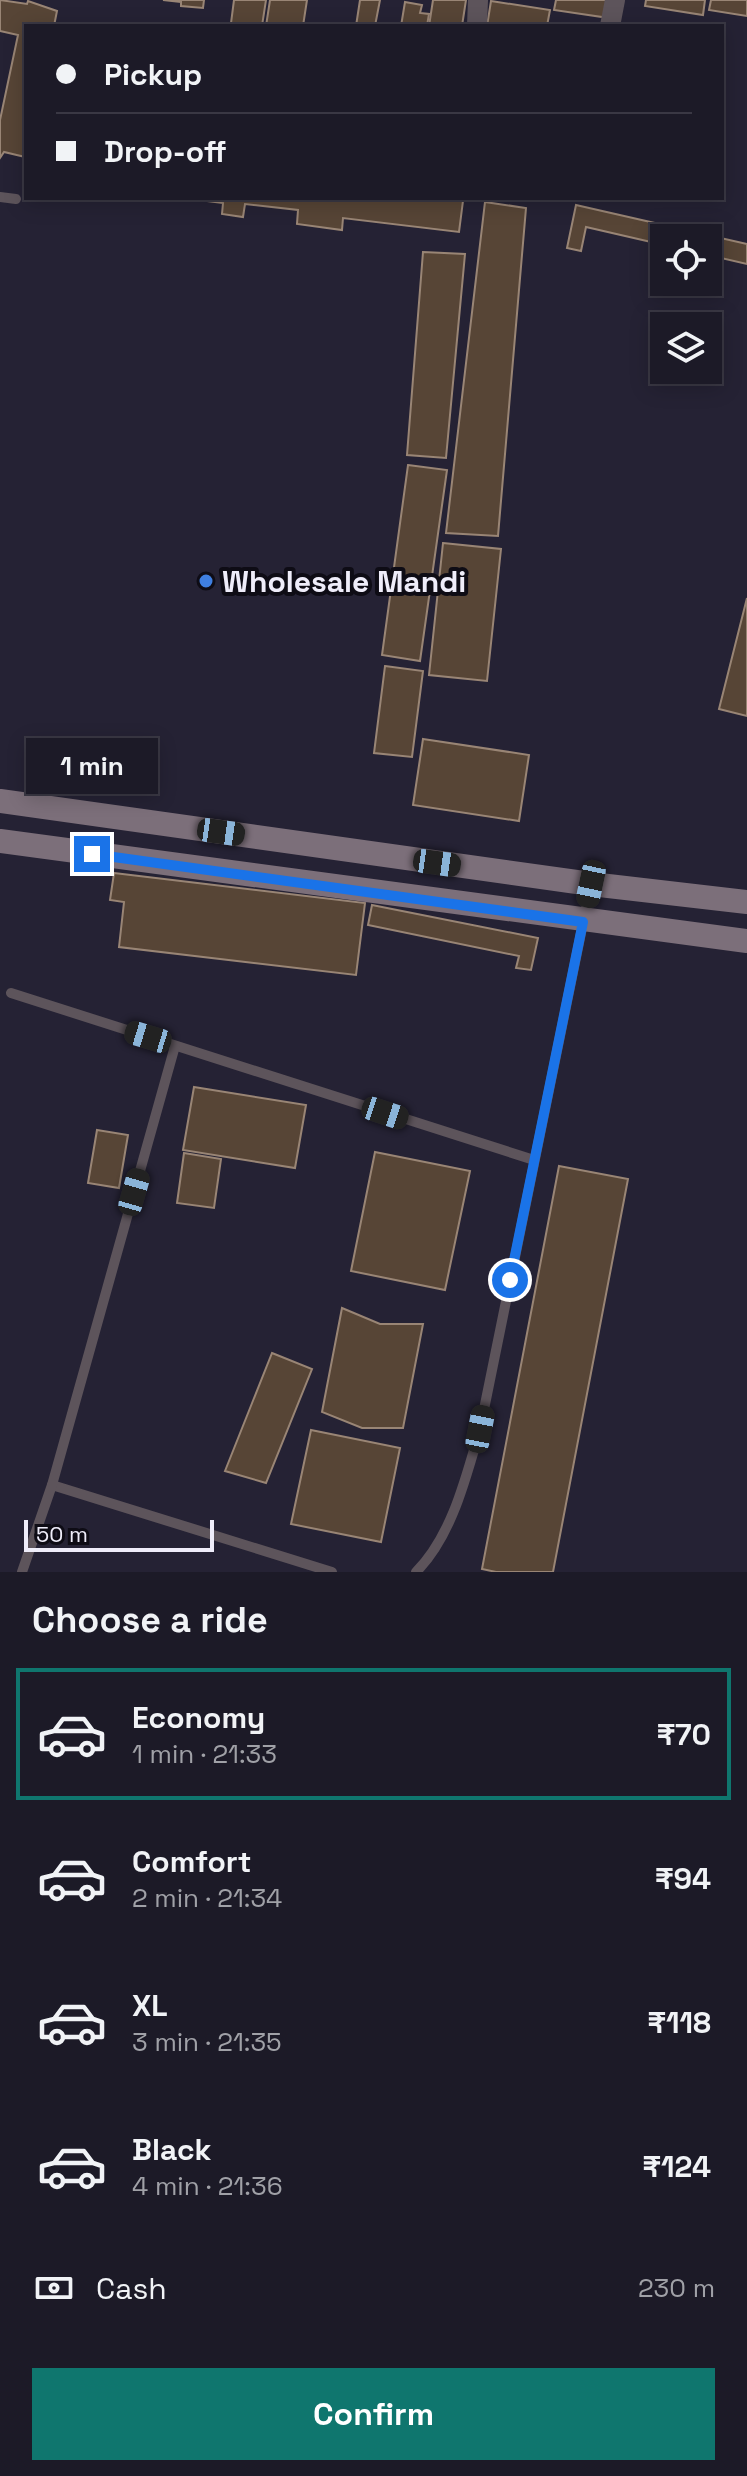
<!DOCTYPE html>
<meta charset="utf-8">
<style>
body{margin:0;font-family:"Space Grotesk",sans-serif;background:#25232f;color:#f1f3f6;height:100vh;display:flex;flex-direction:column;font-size:30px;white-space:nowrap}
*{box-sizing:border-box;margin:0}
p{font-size:26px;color:#a0a1a7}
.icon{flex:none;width:44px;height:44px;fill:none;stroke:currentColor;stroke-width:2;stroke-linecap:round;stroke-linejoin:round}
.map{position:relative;height:1572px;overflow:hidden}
.side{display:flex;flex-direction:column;background:#1c1a27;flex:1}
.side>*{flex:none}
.banner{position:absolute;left:24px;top:24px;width:700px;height:176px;border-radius:0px;box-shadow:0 4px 20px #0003,0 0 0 2px #3a3844;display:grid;align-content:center;height:176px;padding:0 32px;background:#1c1a27}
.tools{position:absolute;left:650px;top:224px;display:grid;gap:16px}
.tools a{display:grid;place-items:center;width:72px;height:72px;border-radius:0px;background:#1c1a27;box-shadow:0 4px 20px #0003,0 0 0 2px #3a3844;font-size:40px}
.scale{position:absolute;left:24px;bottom:20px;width:190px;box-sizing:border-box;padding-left:8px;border:4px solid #efedfa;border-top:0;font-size:22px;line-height:28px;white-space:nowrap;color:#efedfa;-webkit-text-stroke:6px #0e0c15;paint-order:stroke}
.end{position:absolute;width:36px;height:36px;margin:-18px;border:10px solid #1a73e8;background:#fff;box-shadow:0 0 0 4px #fff}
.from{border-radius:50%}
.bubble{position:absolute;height:56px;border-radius:0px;background:#1c1a27;box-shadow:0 4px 20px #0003,0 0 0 2px #3a3844;font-size:26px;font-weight:600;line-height:56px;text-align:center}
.car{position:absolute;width:24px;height:48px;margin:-24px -12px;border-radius:10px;box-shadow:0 0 6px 2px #0007;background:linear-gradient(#222 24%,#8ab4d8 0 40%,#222 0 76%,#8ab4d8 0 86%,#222 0)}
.banner b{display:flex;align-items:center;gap:28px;height:76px;font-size:30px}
.banner b+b{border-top:2px solid #3a3844}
.banner i{width:20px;height:20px;background:#f1f3f6}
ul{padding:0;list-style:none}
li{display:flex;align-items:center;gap:24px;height:132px;margin:0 16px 12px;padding:0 16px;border:4px solid transparent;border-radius:0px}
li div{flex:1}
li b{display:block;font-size:30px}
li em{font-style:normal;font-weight:600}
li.on{border-color:#0f766e}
li>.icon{width:72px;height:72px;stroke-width:1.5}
h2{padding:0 32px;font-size:36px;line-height:96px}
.pay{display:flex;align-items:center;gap:20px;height:88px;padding:0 32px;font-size:30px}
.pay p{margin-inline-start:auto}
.primary-button{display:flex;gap:16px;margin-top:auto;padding:16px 32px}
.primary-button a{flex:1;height:92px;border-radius:0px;background:#0f766e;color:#fff;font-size:32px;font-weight:600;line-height:92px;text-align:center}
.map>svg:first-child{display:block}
</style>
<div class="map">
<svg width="747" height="1572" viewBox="0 0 747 1572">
<rect width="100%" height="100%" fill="#252234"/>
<g fill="#574536" stroke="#998575" stroke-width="2">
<path d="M0,0L27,4L28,1L57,11L54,26H26L25,157L4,152L0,158V120L18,35L0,31Z"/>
<path d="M163,0H204L203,8L181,6V2Z"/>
<path d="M234,0H266L262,26L231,23Z"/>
<path d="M270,0H307L303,26H266Z"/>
<path d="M360,0H380L375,26H356Z"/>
<path d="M433,0H466L462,26H429Z"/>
<path d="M556,0H611L609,18L554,10Z"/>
<path d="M646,0H705L703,15L645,6Z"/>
<path d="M711,0H747V16L709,10Z"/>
<path d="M491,1L550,10L547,26H487Z"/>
<path d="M405,2L422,5L420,13L429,14L427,26H401Z"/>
<path d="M437,198L463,201L459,232L343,218L342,230L297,224L298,210L245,204L243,217L222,214L223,203L191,199Z"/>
<path d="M485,202L526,208L498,536L446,533Z"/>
<path d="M576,205L747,244V264L708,255V238H664V245L586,227L581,251L567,248Z"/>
<path d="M423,252L465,254L446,458L407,455Z"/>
<path d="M408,465L447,470L420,661L382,655Z"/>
<path d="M443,543L501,549L487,681L429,675Z"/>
<path d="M747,598V716L719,709Z"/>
<path d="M385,666L423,671L412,757L374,753Z"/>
<path d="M423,739L529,755L519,821L413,805Z"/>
<path d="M114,873L365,903L356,975L119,947L124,902L110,900Z"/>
<path d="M372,905L538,938L531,970L516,968L519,956L368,925Z"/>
<path d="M194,1087L306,1105L295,1168L183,1150Z"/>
<path d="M97,1130L128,1135L119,1188L88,1183Z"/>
<path d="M375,1152L470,1171L445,1290L351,1271Z"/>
<path d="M184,1153L221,1159L214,1208L177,1203Z"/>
<path d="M559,1166L628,1179L553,1572H496L482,1569Z"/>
<path d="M342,1308L380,1324H423L403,1428H362L322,1412Z"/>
<path d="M272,1353L312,1369L266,1483L225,1471Z"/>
<path d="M311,1430L400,1448L381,1542L291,1524Z"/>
</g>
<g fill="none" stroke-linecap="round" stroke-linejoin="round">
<g stroke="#5d545b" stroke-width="10">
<path d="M0,197L16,199"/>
<path d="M11,993L534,1160"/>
<path d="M52,1485L332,1572"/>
<path d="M22,1572L52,1485L175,1046"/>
<path d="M416,1572C452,1536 466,1477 480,1429L591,884"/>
</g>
<g stroke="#5d545b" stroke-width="20">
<path d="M477,26L478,0"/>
<path d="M610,26L615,0"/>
</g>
<g stroke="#7c6f7a" stroke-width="24">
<path d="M0,801L591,884L747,902"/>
<path d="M0,841L747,941"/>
</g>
</g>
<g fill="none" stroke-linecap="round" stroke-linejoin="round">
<path stroke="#1a73e8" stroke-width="10" d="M92,854L583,922L510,1280"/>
</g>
<circle fill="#3f7fe0" stroke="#0e0c15" stroke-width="3" cx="206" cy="581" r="8"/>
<g text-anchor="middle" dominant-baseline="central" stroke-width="8" stroke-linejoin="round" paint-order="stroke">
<g font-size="30" font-weight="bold" fill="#efedfa" stroke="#0e0c15" text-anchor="start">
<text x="222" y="581">Wholesale Mandi</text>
</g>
</g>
</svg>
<div class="tools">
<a><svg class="icon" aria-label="locate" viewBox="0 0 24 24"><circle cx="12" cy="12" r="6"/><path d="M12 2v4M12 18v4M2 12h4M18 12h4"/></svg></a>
<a><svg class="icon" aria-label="layers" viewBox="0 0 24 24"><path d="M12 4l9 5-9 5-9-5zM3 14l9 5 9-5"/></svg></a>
</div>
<div class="scale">50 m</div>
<i class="end from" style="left:510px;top:1280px"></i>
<i class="end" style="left:92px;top:854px"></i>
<div class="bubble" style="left:26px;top:738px;width:132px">1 min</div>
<i class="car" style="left:221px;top:832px;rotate:98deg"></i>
<i class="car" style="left:437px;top:863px;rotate:98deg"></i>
<i class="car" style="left:591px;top:884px;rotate:192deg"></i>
<i class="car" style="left:148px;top:1037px;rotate:287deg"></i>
<i class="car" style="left:385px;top:1113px;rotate:108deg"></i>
<i class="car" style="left:134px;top:1192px;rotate:16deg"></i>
<i class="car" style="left:480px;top:1429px;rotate:11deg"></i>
<div class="banner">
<b><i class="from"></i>Pickup</b>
<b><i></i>Drop-off</b>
</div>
</div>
<section class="side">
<h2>Choose a ride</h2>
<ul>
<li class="on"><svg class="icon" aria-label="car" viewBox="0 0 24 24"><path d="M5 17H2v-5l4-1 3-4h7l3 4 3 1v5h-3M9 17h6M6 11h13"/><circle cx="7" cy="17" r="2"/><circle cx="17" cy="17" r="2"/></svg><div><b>Economy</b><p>1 min · 21:33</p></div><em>₹70</em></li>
<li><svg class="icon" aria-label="car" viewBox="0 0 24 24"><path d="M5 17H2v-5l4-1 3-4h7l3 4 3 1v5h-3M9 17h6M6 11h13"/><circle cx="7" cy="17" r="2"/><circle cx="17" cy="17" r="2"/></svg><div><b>Comfort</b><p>2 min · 21:34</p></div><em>₹94</em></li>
<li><svg class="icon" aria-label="car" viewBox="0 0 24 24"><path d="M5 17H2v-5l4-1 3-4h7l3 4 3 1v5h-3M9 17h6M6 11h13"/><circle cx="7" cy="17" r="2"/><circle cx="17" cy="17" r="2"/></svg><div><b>XL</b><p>3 min · 21:35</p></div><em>₹118</em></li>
<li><svg class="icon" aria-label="car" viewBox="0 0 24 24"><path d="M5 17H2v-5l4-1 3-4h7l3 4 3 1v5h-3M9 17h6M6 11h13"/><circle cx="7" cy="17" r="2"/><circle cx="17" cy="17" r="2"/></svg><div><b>Black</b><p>4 min · 21:36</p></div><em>₹124</em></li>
</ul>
<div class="pay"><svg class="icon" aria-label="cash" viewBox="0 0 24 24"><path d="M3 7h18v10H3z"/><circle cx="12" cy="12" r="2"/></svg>Cash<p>230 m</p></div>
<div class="primary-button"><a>Confirm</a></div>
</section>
